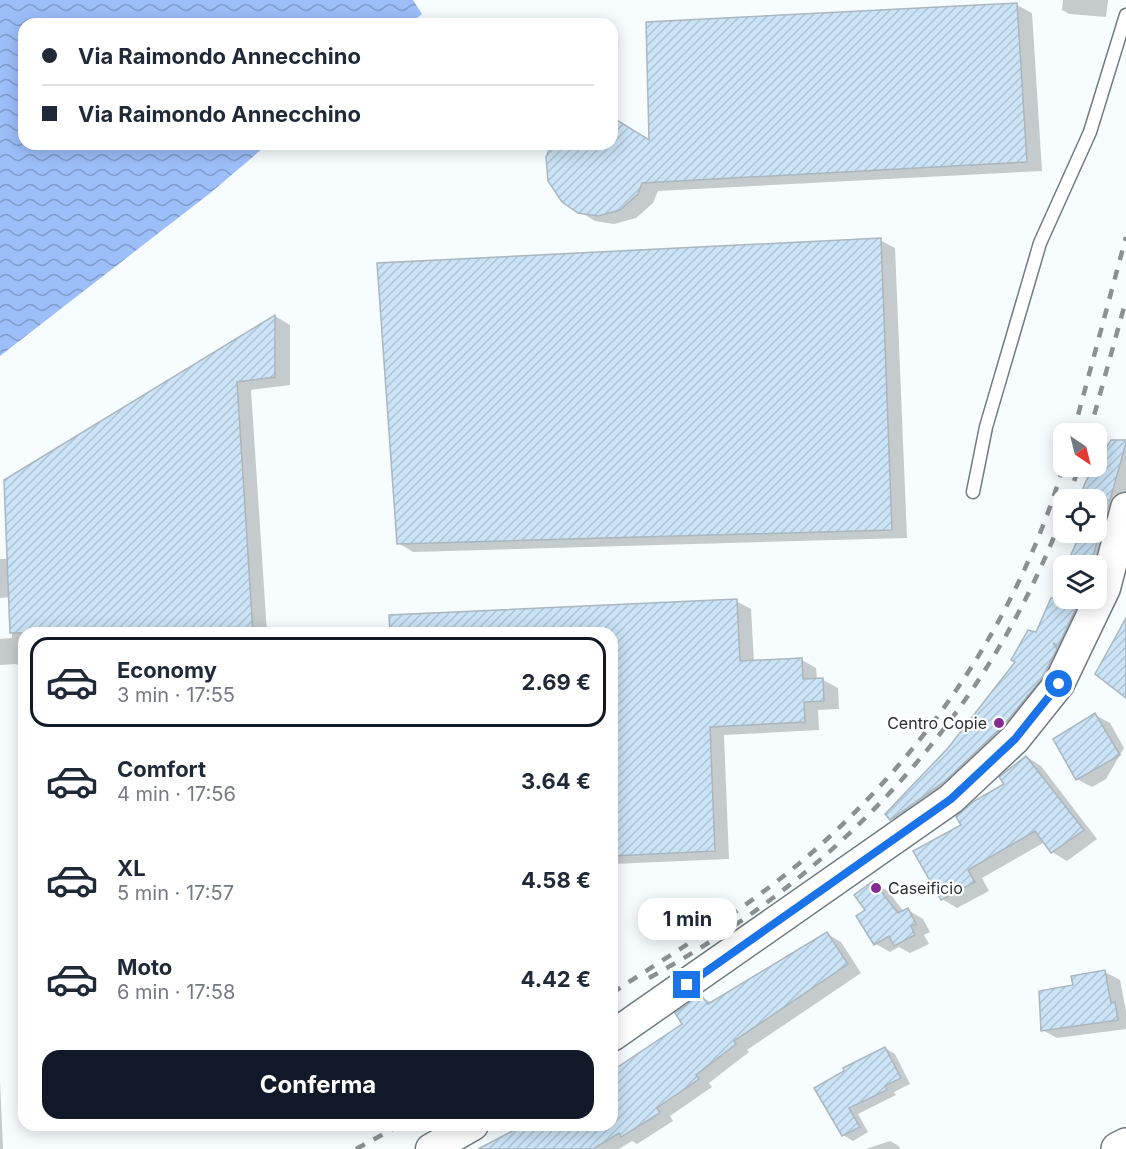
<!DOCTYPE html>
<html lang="it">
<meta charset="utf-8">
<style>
body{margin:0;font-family:Inter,sans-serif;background:#f2f2f3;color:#1f2937;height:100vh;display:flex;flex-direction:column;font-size:22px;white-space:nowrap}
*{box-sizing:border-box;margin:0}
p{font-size:20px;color:#747a83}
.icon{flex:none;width:33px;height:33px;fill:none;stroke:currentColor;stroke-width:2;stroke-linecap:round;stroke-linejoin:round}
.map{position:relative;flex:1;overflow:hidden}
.sheet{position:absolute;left:18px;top:627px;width:600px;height:504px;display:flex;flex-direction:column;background:#fff;border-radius:18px;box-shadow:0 3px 15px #0003}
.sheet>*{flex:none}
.guide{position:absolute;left:18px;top:18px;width:600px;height:132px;border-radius:18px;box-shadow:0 3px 15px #0003;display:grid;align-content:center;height:132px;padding:0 24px;background:#fff}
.needle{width:39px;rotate:145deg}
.buttons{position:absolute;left:1053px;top:423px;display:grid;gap:12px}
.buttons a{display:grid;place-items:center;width:54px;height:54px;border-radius:12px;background:#fff;box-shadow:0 3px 15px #0003;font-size:30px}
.end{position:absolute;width:27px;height:27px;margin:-14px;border:8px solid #1a73e8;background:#fff;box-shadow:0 0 0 3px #fff}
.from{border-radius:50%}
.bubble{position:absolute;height:42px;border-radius:18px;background:#fff;box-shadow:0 3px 15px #0003;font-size:20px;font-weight:700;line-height:42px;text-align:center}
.guide b{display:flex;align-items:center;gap:21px;height:57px;font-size:22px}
.guide b+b{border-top:2px solid #e0e1e3}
.guide i{width:15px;height:15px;background:#1f2937}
ul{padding:10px 0 0;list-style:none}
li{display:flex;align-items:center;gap:18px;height:90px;margin:0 12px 9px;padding:0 12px;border:3px solid transparent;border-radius:18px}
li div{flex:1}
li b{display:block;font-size:22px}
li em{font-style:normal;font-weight:700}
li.on{border-color:#111827}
li>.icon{width:54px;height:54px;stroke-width:1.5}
.primary-button{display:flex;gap:12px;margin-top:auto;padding:12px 24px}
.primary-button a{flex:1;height:69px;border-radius:18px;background:#111827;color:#fff;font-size:24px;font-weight:700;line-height:69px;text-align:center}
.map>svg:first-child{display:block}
</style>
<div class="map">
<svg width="1126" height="1149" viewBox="0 0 1126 1149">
<defs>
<pattern id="water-waves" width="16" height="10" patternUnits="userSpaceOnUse" patternTransform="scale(1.5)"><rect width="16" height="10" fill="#9cbef9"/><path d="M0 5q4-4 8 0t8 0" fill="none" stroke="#7f9bca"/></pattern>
<pattern id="building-hatch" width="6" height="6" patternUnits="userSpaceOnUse" patternTransform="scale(1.5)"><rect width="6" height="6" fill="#cae3f6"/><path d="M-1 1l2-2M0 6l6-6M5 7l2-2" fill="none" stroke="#aec3d3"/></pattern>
</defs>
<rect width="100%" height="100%" fill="#f7fdff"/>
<path fill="url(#water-waves)" d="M0,0H413L422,14L410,24H24V144H268L209,194L0,356Z"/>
<g fill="#0003">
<path d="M1063,0H1108L1106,17L1069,14L1062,10Z"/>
<path d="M1017,5L1032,13L1042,171L658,191L653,203L636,218L614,224L595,221L579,211L554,144H612V120L651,142Z"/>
<path d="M880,240L895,248L907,538L413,552L398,543Z"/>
<path d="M275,316L290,325V385L251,390L267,633H24V669L16,664L0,665V639L12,638L10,597L0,598V559H9L5,481Z"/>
<path d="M1111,442H1126V493L1102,577L1104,578L1101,589L1071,652L1063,648L1069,657L1061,674L1052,688L1015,734L957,788L904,827L887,814L957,740L1017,662L1013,660L1029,632L1036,634L1064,575V598H1096V566H1068L1079,542L1065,534L1096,532V500H1080L1087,481Z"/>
<path d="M736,601L751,609L754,662L802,660L816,668L817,680H823L838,688L839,709L818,710L819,730L724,735L729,859L612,864V633H391Z"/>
<path d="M1095,715L1110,723L1124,748L1106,779L1092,787L1077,779Z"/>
<path d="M1027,757L1041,766L1097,839L1067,861L1052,852L1045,842L982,878L989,891L957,908L942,899L963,825L1006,784Z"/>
<path d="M873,883L888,891L904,912L908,910L923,919L930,932L924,935L929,944L910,953L899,947L890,952L876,944L868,910Z"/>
<path d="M827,934L841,942L861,973L747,1050L749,1052L709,1083L712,1087L670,1116L673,1121L637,1144L632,1141L619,1149H482L530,1125H612V1074L685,1024L701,997L713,1003Z"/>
<path d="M1105,972L1120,980L1126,1011V1029L1057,1038L1042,1030L1074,986Z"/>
<path d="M885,1048L895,1054L910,1084L894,1092L896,1095L858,1114L868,1132L853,1141L843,1135L816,1088Z"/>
<path d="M0,1080L3,1149H0Z"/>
<path d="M890,1141L899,1146L900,1149H866Z"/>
</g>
<g fill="url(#building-hatch)" stroke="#abb6be" stroke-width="1.5">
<path d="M1017,3L1027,162L642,183L638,194L620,210L598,216L578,213L562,202L548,181L546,157L552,144H612V117L649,140L646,22Z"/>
<path d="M881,238L892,530L397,544L377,263Z"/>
<path d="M275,315V377L237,382L253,633H10L4,480Z"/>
<path d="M1111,440H1126V443L1110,500H1078L1086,481L1094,466H1096V463Z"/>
<path d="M1081,532H1100L1090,566H1066Z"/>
<path d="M1051,598H1081L1058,646L1053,643L1057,649L1040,681L1002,727L945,781L890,820L885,814L948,748L1015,662L1011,660L1028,630L1036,632Z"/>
<path d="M737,599L740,661L802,658L803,679L823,678L824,701L804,702L805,722L710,727L715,851L612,856V633H390L389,615Z"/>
<path d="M1126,618V698L1095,674Z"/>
<path d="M1095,713L1120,755L1076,780L1053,739Z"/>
<path d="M1026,756L1084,830L1051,853L1035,831L968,870L975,882L941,900L913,851L961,825L956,817L974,801L1004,784L999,777Z"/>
<path d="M873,881L898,913L908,908L916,924L911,926L915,935L894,946L889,936L874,945L856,916L865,910L854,895Z"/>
<path d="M827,932L848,964L734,1041L736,1044L696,1075L699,1079L657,1108L660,1113L621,1137L619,1133L593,1149H478L524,1125H612V1071L682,1024L675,1013L701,995L708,1004Z"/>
<path d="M1105,970L1111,1003L1115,1002L1118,1020L1041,1031L1039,991L1073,985L1071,976Z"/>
<path d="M885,1047L901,1078L885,1086L887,1090L849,1108L860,1127L842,1136L814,1088L844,1071L843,1068Z"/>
</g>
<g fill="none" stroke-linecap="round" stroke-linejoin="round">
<defs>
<path id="service" d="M973,492L986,427L1040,243L1090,132L1126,15"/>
<g id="tertiary">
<path d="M612,1036L951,799L1015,739L1059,684L1105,588L1126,508"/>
<path d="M431,1149L473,1125"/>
</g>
<path id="secondary" d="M1118,1149L1126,1145"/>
</defs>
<use href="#service" stroke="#6f7b80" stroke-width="15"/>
<use href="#tertiary" stroke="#6f7b80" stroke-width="33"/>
<use href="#secondary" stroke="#6f7b80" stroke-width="36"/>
<use href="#service" stroke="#fff" stroke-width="12"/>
<use href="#tertiary" stroke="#fff" stroke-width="30"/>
<use href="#secondary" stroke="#fff" stroke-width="33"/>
<g stroke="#8b9193" stroke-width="4.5" stroke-dasharray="10 10" stroke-linecap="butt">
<path d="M1073,434L1126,237"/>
<path d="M1089,434L1126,300"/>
<path d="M1068,500L1079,466"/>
<path d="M649,978C840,873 988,716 1064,511"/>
<path d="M612,993C681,948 754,904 816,849C933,745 1020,613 1064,464"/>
<path d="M356,1149L400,1125"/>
</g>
</g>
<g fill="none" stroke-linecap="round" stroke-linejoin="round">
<path stroke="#1a73e8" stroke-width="8" d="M687,985L951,799L1015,739L1059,684"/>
</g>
<g fill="#872993" stroke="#fff" stroke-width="2">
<circle cx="999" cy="723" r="6"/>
<circle cx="876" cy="888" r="6"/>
</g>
<g text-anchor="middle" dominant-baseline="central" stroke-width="4.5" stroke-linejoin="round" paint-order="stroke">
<g font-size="16" fill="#2b3032" stroke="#fff" text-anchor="end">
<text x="987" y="723">Centro Copie</text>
<text x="888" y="888" text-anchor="start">Caseificio</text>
</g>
</g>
</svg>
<div class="buttons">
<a><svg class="needle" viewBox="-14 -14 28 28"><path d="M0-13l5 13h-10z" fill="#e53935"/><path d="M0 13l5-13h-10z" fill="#747a83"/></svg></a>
<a><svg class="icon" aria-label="locate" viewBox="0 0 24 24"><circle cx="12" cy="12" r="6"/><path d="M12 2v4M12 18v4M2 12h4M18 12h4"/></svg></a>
<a><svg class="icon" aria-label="layers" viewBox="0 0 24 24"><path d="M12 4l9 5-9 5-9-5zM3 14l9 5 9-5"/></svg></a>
</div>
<i class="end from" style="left:1059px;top:684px"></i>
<i class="end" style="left:687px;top:985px"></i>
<div class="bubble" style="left:638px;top:898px;width:99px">1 min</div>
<div class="guide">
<b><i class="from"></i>Via Raimondo Annecchino</b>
<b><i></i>Via Raimondo Annecchino</b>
</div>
<section class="sheet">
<ul>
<li class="on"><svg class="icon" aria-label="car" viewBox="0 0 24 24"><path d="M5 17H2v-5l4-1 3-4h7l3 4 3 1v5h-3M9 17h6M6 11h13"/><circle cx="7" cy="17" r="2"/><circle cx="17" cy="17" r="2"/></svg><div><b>Economy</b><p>3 min · 17:55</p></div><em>2.69 €</em></li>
<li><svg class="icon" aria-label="car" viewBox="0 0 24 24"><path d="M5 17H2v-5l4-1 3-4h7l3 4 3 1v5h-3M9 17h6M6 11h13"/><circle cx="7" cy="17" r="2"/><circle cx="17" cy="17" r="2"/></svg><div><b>Comfort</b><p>4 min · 17:56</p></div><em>3.64 €</em></li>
<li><svg class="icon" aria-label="car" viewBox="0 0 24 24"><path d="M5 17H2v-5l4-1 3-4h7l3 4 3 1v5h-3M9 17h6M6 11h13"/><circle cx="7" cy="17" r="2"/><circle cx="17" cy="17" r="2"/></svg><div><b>XL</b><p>5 min · 17:57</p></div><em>4.58 €</em></li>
<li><svg class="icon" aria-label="car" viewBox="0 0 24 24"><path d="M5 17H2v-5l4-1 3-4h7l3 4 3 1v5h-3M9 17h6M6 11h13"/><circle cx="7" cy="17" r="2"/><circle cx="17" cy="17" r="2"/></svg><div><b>Moto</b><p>6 min · 17:58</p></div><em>4.42 €</em></li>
</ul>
<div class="primary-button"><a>Conferma</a></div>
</section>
</div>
